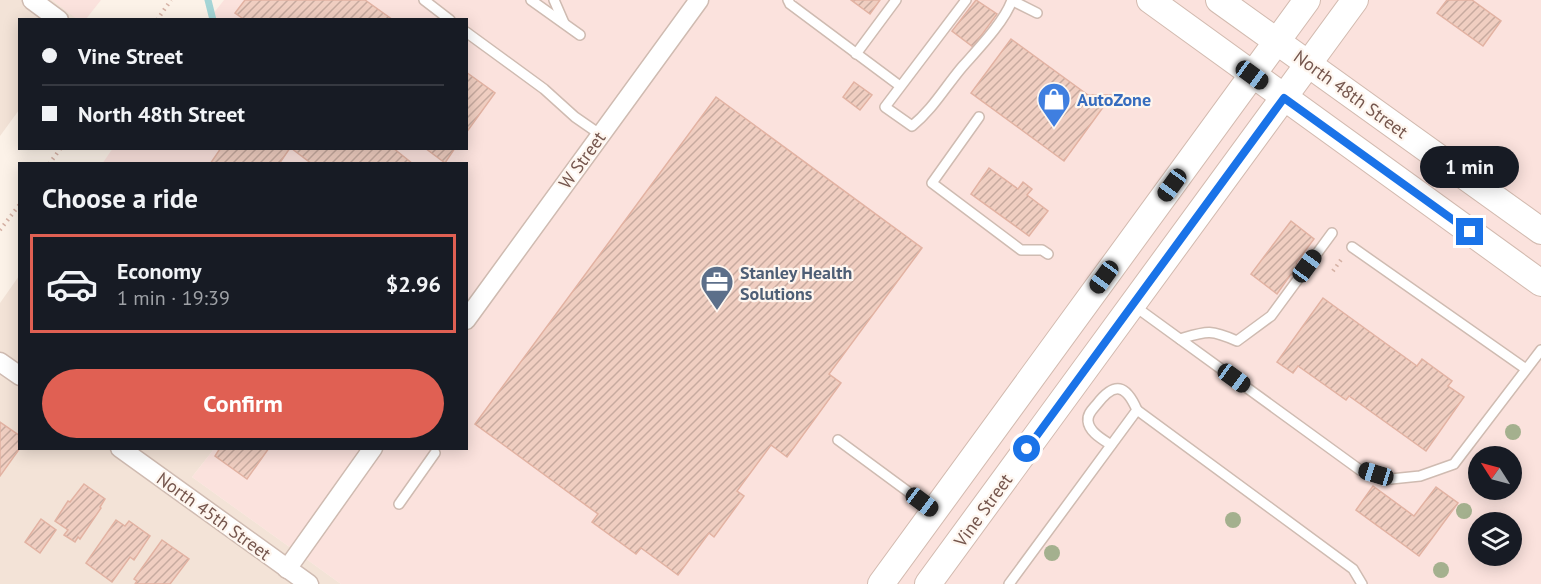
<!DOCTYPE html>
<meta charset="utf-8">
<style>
body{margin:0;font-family:"PT Sans",sans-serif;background:#242831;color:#f1f3f6;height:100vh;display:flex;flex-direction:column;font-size:22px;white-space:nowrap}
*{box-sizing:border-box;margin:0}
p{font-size:20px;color:#9ea1a6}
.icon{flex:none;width:33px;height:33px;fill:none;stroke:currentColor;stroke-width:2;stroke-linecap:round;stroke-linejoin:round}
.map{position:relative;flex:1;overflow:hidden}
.sheet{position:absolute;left:18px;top:162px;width:450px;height:288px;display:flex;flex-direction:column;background:#171b24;border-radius:0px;box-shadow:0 3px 15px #0003}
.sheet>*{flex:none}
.guide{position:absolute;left:18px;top:18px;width:450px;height:132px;border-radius:0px;box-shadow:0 3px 15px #0003;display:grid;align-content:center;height:132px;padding:0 24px;background:#171b24}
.needle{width:39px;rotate:306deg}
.buttons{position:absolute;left:1468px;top:446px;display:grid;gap:12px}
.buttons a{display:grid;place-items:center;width:54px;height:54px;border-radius:50%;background:#171b24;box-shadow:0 3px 15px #0003;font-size:30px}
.end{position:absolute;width:27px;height:27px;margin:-14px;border:8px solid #1a73e8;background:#fff;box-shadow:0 0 0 3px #fff}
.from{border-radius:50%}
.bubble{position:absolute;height:42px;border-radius:21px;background:#171b24;box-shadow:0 3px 15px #0003;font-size:20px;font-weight:600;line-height:42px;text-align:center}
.car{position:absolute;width:18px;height:36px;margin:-18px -9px;border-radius:8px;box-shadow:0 0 4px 2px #0007;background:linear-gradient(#222 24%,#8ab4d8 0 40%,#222 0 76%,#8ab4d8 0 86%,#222 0)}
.guide b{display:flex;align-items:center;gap:21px;height:57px;font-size:22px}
.guide b+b{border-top:2px solid #363941}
.guide i{width:15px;height:15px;background:#f1f3f6}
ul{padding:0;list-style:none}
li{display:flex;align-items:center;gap:18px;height:99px;margin:0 12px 9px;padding:0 12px;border:3px solid #363941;border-radius:0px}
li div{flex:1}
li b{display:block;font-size:22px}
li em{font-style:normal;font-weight:600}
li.on{border-color:#e06053}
li>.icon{width:54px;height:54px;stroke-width:1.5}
h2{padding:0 24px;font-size:27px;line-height:72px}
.action{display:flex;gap:12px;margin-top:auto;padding:12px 24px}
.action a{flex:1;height:69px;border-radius:36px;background:#e06053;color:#fff;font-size:24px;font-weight:600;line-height:69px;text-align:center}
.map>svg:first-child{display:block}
</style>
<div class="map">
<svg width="1541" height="584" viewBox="0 0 1541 584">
<defs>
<pattern id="building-hatch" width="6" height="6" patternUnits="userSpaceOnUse" patternTransform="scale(1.5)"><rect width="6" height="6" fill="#f0cec1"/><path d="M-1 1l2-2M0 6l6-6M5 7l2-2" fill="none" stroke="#c7aa9f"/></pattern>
</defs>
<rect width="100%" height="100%" fill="#fcf2e8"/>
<g fill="#f3e3d7">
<path d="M0,0H52L78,19L20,20L19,110L0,136Z"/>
<path d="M19,276L20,448L214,449L192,477L341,584H0V303Z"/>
</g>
<g fill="#fbe2dd" fill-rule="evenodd">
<path d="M52,0H101L86,19L78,20Z"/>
<path d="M224,0H1541V584H341L192,477L214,449L466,448V164H102L113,148H466V20L209,19ZM1479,456H1512V489H1479ZM1479,522H1512V555H1479Z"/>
</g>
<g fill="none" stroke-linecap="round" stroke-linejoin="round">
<path stroke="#a4d5d6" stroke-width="7" d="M208,0L213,20"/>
</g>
<g fill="url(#building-hatch)" stroke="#e2b2a2" stroke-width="1.5">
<path d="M245,0H365L393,20H245L235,13Z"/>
<path d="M851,0H880L870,14Z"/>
<path d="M976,0L997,14L973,47L952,31Z"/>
<path d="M1447,0H1472L1501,21L1483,46L1437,13Z"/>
<path d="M1011,39L1088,95H1112L1064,161L971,93Z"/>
<path d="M466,72L495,93L466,133Z"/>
<path d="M854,82L872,95L860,110L843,97Z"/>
<path d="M716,97L922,248L829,374L841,383L787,457L771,445L737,491L744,496L714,537L709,533L678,575L641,548L636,554L592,522L598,514L475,424Z"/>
<path d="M221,148H290L279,164H210Z"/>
<path d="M291,148H393L413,164H312Z"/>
<path d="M425,148H455L445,163Z"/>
<path d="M989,168L1018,189L1023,182L1032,189L1027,195L1048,211L1029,236L971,194Z"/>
<path d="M1291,221L1314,239L1296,263L1302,270L1296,278L1291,274L1277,294L1251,274Z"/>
<path d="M1323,298L1417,366L1422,359L1452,381L1448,386L1464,397L1426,451L1349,396L1346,400L1298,366L1293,373L1277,362Z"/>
<path d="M0,422L20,436V448L0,476Z"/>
<path d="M220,448H269L247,479L215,456Z"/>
<path d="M84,484L105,499L100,507L101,508L80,539L78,537L75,542L64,535L68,530L55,521L68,501L70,502Z"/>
<path d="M1373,486L1414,516L1436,487L1458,503L1419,556L1356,510Z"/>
<path d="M41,519L56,530L40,553L25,542Z"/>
<path d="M116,520L125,526L129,521L150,536L134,560L130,557L112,582L86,563Z"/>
<path d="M162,540L189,559L170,584H135L137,581L134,579Z"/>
</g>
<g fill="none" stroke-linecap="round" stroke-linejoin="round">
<defs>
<g id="service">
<path d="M424,0L450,20"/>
<path d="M531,0L580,35"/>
<path d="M554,0L564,23"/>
<path d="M788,0L790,4L900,86"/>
<path d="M966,0L885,107L912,126C933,109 945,87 963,66C978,49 1005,21 1012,0"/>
<path d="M1013,1L1037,13"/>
<path d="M466,32L544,89L575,117L601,135"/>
<path d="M856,54L896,0"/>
<path d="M979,117L932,183L1021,250H1042L1048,254"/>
<path d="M1352,247L1526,369"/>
<path d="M1133,305L1360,470L1391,479L1420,476L1454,464L1541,350"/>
<path d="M1180,339C1207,331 1210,329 1237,341L1271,316L1332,233"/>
<path d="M838,440L933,510"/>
<path d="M1111,445C1102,439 1089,432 1088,421C1087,414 1093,409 1097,404C1115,381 1126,385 1137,410"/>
<path d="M399,504L435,453"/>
<path d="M1009,584L1137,410L1353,569L1362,584"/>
</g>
<g id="minor">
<path d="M32,0L59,20"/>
<path d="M466,320L699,0"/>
<path d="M0,362L20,376"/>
<path d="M120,448L309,584"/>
<path d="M287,569L373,448"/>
</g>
<g id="secondary">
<path d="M1150,0L1541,283"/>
<path d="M1219,0L1541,231"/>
<path d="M881,584L1307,0"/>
<path d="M928,584L1355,0"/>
</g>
</defs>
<use href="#service" stroke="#cfbbb1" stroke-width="12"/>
<use href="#minor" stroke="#cfbbb1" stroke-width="21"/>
<use href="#secondary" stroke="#d2baaf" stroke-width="28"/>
<g stroke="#d5b1a4" stroke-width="4" stroke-dasharray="1.5 4.5" stroke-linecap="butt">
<path d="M157,20L171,0"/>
<path d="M49,164L61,148"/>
<path d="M0,230L20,204"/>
<path d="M1333,271L1343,257"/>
</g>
<use href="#service" stroke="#fff" stroke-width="9"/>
<use href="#minor" stroke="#fff" stroke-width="18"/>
<use href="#secondary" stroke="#fff" stroke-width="26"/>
</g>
<g fill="#a4b08e">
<circle cx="1513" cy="432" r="8"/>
<circle cx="1464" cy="511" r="8"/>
<circle cx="1233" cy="520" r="8"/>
<circle cx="1052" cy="553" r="8"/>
<circle cx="1441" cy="570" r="8"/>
</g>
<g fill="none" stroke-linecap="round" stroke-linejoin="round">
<path stroke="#1a73e8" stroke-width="8" d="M1027,449L1284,98L1470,232"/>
</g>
<defs>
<symbol id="shop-pin" viewBox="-11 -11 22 30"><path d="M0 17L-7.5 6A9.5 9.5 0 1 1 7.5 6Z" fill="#3f7fe0" stroke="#fef6ef"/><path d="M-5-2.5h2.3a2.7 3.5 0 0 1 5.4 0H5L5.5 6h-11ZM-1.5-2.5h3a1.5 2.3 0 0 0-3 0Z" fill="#fff"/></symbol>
<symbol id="office-pin" viewBox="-11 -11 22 30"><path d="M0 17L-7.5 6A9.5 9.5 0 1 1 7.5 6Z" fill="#5c6f8a" stroke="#fef6ef"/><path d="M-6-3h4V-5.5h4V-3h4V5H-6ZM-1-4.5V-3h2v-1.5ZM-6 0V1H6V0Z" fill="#fff"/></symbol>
</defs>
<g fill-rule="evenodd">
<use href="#shop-pin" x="1035" y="80" width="38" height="52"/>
<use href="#office-pin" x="698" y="263" width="38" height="52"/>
</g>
<g text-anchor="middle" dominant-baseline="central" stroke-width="4.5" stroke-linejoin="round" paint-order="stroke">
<g font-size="18" fill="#75564d" stroke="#fef6ef">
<text transform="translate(1351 94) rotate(36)">North 48th Street</text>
<text transform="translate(582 160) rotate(-54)">W Street</text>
<text transform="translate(983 510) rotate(-54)">Vine Street</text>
<text transform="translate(214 516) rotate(36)">North 45th Street</text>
</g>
<g font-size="18" font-weight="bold" fill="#366cbe" stroke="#fef6ef" text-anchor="start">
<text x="1077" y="99">AutoZone</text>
</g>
<g font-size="18" font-weight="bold" fill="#4e5e75" stroke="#fef6ef" text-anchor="start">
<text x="740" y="272">Stanley Health<tspan x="740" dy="21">Solutions</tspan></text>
</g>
</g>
</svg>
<div class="buttons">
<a><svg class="needle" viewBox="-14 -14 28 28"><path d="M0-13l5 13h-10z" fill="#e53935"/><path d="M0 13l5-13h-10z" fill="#9ea1a6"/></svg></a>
<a><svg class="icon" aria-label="layers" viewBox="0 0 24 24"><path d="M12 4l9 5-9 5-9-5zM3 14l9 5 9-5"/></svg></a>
</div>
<i class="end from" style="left:1027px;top:449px"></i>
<i class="end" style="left:1470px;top:232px"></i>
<div class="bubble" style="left:1420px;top:146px;width:99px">1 min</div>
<i class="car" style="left:1252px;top:75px;rotate:126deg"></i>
<i class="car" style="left:1172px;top:185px;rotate:216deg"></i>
<i class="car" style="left:1307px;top:266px;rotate:36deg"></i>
<i class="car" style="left:1104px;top:277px;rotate:216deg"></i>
<i class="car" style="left:1234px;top:378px;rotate:126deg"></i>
<i class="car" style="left:1376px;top:474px;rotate:287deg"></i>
<i class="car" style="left:922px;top:502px;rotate:127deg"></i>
<div class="guide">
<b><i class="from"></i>Vine Street</b>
<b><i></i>North 48th Street</b>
</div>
<section class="sheet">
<h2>Choose a ride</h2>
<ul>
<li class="on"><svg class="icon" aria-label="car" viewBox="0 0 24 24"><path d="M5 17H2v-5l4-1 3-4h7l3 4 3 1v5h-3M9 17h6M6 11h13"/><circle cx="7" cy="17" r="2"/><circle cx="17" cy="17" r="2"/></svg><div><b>Economy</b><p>1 min · 19:39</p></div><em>$2.96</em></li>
</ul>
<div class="action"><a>Confirm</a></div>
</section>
</div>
